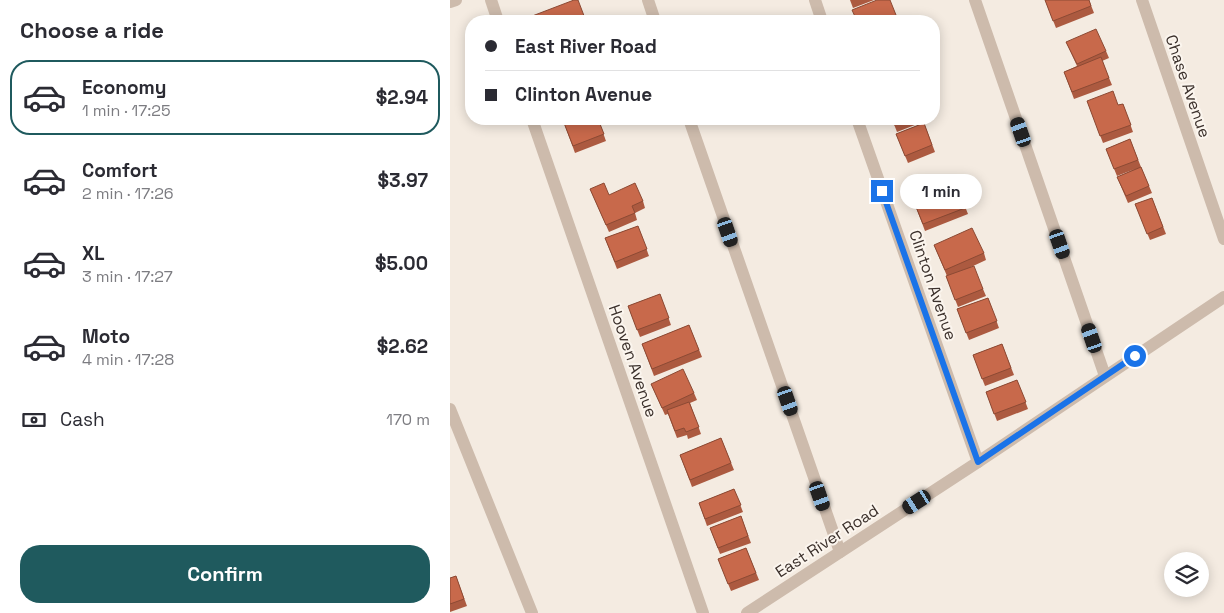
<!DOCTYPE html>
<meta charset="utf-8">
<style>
body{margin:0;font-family:"Space Grotesk",sans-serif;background:#f2f2f3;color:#2b2b33;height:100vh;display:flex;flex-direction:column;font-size:19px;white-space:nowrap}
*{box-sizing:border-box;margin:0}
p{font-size:16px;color:#7c7c81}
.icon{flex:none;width:28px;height:28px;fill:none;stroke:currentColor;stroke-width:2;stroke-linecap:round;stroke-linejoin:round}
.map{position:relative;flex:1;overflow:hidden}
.side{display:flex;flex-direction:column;background:#fff;width:450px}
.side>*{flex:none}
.top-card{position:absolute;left:15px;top:15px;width:475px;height:110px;border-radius:20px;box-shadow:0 2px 12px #0003;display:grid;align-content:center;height:110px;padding:0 20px;background:#fff}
.fabs{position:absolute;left:714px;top:552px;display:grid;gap:10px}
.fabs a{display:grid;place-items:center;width:45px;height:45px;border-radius:50%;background:#fff;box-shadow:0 2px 12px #0003;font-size:25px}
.end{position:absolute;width:22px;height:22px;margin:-11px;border:6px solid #1a73e8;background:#fff;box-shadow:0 0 0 2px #fff}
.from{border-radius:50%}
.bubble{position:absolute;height:35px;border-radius:18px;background:#fff;box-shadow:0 2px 12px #0003;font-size:16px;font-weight:700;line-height:35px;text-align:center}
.car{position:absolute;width:15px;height:30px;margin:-15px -8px;border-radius:6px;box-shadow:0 0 4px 1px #0007;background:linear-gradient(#222 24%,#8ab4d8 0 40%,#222 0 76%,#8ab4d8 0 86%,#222 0)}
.top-card b{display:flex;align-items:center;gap:18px;height:48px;font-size:19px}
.top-card b+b{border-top:1px solid #e1e1e2}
.top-card i{width:12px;height:12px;background:#2b2b33}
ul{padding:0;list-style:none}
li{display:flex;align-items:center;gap:15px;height:75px;margin:0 10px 8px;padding:0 10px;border:2px solid transparent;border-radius:20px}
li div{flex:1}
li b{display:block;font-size:19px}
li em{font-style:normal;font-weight:700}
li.current{border-color:#1f5a5e}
li>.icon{width:45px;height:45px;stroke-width:1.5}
h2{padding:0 20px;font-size:22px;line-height:60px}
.pay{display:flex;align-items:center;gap:12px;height:55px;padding:0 20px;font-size:19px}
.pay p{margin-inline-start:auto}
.primary-button{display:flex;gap:10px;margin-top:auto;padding:10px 20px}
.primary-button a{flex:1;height:58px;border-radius:20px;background:#1f5a5e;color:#fff;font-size:20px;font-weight:700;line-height:58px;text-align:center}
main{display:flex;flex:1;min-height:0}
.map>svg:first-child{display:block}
</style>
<main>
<section class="side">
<h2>Choose a ride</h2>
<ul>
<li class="current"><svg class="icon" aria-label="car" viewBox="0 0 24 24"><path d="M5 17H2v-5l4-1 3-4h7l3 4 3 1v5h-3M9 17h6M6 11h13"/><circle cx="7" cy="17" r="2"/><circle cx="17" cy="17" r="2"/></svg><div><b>Economy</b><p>1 min · 17:25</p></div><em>$2.94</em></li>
<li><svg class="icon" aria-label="car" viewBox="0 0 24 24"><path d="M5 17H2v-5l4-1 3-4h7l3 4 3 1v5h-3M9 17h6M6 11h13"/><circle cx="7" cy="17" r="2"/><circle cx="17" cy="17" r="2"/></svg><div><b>Comfort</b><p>2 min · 17:26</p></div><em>$3.97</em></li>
<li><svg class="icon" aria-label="car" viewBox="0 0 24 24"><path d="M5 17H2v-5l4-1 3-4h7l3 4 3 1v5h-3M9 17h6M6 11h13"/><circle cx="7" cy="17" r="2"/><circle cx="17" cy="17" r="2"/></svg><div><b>XL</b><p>3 min · 17:27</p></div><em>$5.00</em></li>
<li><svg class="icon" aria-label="car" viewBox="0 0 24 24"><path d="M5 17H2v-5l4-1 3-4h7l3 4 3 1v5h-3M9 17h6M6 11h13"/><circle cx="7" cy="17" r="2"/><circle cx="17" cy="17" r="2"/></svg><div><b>Moto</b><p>4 min · 17:28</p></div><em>$2.62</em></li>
</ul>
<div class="pay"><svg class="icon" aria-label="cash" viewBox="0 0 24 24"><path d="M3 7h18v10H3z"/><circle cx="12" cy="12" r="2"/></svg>Cash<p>170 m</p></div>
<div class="primary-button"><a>Confirm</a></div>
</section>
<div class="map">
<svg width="774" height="613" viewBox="0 0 774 613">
<rect width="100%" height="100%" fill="#f4ebe1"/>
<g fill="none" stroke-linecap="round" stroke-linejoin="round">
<g stroke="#cdbbac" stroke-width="12">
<path d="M41,0L48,21"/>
<path d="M198,0L205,21"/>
<path d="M365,0L372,21"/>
<path d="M525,0L655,376"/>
<path d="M692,0L774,239"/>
<path d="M0,2L6,0"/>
<path d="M82,119L253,613"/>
<path d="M239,119L390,552"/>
<path d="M407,119L528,462"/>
<path d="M0,409L82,613"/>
<path d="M297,613L528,462L774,297"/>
</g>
</g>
<g fill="#ac5a40">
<path d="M400,0H424L403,8Z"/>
<path d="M595,0H639L644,13L606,28Z"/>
<path d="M616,42L656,51L659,58L652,61L662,85L624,99L614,72L627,66Z"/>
<path d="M637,101L668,105L673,104L683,132L653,143Z"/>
<path d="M148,119L156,141L125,153L114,123Z"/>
<path d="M442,119H474L475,121L447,132Z"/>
<path d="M474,123L485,152L458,163L446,134Z"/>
<path d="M680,139L691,167L702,193L678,203L667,177L685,169L667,176L656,149Z"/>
<path d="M507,186L518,214L475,231L464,202Z"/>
<path d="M140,189L159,195L193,201L195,208L185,213L187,220L159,232Z"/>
<path d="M702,198L716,234L700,240L685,204Z"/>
<path d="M188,226L199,256L167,269L155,238Z"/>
<path d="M484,245L534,253L536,260L521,267L533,289L536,296L508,307L496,276H497Z"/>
<path d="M210,294L221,325L190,337L178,306Z"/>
<path d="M538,298L549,328L519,340L507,309Z"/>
<path d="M239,325L252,357L204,376L192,344Z"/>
<path d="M552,344L564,375L535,386L523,355Z"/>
<path d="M567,380L578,409L547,421L536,392Z"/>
<path d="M201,384L244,393L247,400L240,403L251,434L238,439L237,435L227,438L218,414L215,415Z"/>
<path d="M271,438L284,470L242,487L230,455Z"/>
<path d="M284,489L293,512L257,526L249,503Z"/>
<path d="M291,516L301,543L270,554L260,528Z"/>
<path d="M296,548L309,580L281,591L268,559Z"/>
<path d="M6,576L17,606L0,612V578Z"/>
</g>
<g fill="#c8694b" stroke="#8c4a34">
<path d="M124,0H128L136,21H78L77,18Z"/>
<path d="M427,0H440L448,20L446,21H407L402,10Z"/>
<path d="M595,0H639L641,6L603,21Z"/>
<path d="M646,29L656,51L627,64L616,42Z"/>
<path d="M651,57L659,78L622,92L614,72Z"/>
<path d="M663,91L668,105L673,104L681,125L650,136L637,101Z"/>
<path d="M124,119H148L154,134L123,146L114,123Z"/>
<path d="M442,119H461L444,125Z"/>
<path d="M474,123L482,145L455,156L446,134Z"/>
<path d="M680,139L688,160L664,169L656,149Z"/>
<path d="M691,167L699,186L676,196L667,177Z"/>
<path d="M154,183L159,195L185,183L193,201L182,206L185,213L156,225L140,189Z"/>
<path d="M507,186L515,208L473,224L464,202Z"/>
<path d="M702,198L713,227L697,234L685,204Z"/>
<path d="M188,226L197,249L165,262L155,238Z"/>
<path d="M522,228L534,253L495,270L484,245Z"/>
<path d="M524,266L533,289L505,300L496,276Z"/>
<path d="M210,294L219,318L187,330L178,306Z"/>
<path d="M538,298L547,321L516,333L507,309Z"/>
<path d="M239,325L249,350L202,369L192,344Z"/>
<path d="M552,344L561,368L532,379L523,355Z"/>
<path d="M233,369L244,393L212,408L201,384Z"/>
<path d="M567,380L576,402L544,414L536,392Z"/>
<path d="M239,402L249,427L236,432L234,428L225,431L217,410Z"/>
<path d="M271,438L281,463L240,480L230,455Z"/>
<path d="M284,489L291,505L255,519L249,503Z"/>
<path d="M291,516L298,536L268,548L260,528Z"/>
<path d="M296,548L306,573L278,584L268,559Z"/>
<path d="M6,576L14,599L0,604V578Z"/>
</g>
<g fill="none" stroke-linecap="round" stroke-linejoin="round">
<path stroke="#1a73e8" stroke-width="6" d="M432,191L528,462L685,356"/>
</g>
<g text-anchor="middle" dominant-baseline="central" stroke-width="4" stroke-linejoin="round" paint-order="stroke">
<g font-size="16" fill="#3b302b" stroke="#fbf5ee">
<text transform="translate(738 86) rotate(71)">Chase Avenue</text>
<text transform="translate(483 285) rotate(71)">Clinton Avenue</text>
<text transform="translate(183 361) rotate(71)">Hooven Avenue</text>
<text transform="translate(377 541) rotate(-33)">East River Road</text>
</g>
</g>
</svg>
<div class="fabs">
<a><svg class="icon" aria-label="layers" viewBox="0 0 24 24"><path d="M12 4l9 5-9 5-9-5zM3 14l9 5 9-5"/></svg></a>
</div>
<i class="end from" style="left:685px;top:356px"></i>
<i class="end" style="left:432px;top:191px"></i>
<div class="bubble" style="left:450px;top:174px;width:82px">1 min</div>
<i class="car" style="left:571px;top:132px;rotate:341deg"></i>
<i class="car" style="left:278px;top:232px;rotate:161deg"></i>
<i class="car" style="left:610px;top:244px;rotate:161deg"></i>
<i class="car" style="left:642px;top:338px;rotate:341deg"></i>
<i class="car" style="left:338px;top:401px;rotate:161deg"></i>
<i class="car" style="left:370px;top:496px;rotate:161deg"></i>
<i class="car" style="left:467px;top:502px;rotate:237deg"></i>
<div class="top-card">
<b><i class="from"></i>East River Road</b>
<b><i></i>Clinton Avenue</b>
</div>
</div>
</main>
